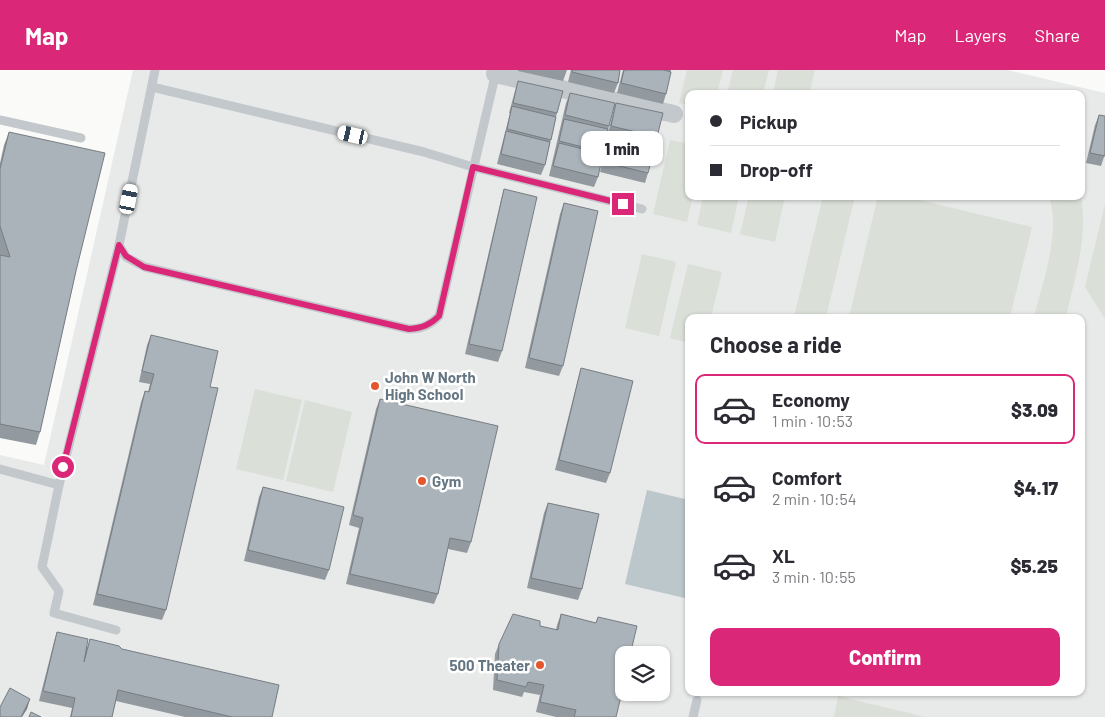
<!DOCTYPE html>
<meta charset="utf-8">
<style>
body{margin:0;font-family:Barlow,sans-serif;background:#f7f7f7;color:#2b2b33;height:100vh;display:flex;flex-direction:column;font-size:19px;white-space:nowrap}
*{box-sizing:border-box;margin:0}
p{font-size:16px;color:#7c7c81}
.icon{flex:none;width:28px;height:28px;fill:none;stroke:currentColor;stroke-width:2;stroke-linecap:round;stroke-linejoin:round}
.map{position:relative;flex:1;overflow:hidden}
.sheet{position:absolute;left:685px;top:244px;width:400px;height:382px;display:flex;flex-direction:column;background:#fff;border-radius:10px;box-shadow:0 1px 4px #0004}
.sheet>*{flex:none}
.hud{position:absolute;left:685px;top:20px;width:400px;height:110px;border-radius:10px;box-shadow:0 1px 4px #0004;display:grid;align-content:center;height:110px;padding:0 25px;background:#fff}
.tools{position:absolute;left:615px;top:576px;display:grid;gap:10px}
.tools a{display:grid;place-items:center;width:55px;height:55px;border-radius:10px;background:#fff;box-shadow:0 1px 4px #0004;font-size:25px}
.end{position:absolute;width:22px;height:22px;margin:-11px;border:6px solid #db2777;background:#fff;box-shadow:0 0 0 2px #fff}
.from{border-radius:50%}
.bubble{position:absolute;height:35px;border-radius:10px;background:#fff;box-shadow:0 1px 4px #0004;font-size:16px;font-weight:800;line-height:35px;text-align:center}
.car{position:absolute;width:15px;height:30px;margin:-15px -8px;border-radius:6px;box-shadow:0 0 4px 1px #0007;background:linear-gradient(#fff 24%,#345 0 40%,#fff 0 76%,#345 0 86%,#fff 0)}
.hud b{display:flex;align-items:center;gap:18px;height:48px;font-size:19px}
.hud b+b{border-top:1px solid #e1e1e2}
.hud i{width:12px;height:12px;background:#2b2b33}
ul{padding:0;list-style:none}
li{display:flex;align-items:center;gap:15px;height:70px;margin:0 10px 8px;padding:0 15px;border:2px solid transparent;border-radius:10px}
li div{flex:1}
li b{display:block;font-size:19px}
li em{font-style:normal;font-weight:800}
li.active{border-color:#db2777}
li>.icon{width:45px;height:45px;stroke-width:1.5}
h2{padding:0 25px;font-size:22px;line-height:60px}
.primary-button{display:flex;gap:10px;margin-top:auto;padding:10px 25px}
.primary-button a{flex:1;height:58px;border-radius:10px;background:#db2777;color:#fff;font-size:20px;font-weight:800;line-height:58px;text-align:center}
header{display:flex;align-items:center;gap:30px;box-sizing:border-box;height:70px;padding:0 25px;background:#db2777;color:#fff}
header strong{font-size:24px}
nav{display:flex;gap:28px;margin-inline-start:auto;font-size:18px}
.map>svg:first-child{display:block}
</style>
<header>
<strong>Map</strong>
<nav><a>Map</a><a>Layers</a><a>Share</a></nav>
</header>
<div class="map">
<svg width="1105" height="647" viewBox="0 0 1105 647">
<rect width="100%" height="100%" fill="#fafaf8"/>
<path fill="#e8e9e9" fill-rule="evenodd" d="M133,0H1007L1105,23V647H0V385L44,395ZM689,24H1081V126H689ZM689,248H1081V622H689ZM624,585H661V622H624Z"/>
<g fill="#dadfd7">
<path d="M687,0H723L717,24H689V35L679,33Z"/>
<path d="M733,0H769L763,24H727Z"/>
<path d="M778,0H815L809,24H773Z"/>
<path d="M670,70L689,74V126H693L687,152L653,144Z"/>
<path d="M703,126H739L731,163L697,155Z"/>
<path d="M749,126H785L775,172L740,164Z"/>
<path d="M823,126H855L826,247H794Z"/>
<path d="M878,126H903L1032,157L1010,247H849Z"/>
<path d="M1049,126H1081C1088,169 1075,206 1066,247H1034C1043,211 1061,164 1049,126Z"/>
<path d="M1105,134V249L1085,217Z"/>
<path d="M642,184L676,192L659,266L625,258Z"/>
<path d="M688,194L722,202L711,247L689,248V273L670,268Z"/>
<path d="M255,319L302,330L283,410L236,399Z"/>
<path d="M305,330L352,342L333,422L286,411Z"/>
<path d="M838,626L925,647H834Z"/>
</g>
<path fill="#bbc7cb" d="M647,420L689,430V529L625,514Z"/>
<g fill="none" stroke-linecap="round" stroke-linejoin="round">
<g stroke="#c3c8cc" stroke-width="9">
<path d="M155,0L119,175L126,187L145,197L409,259C422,259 430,255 439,246L496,2"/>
<path d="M152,17L424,82L473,97L642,139"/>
<path d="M0,50L81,68"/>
<path d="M0,399L59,415L119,175"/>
<path d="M59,415L42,497L59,521L54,543L116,560"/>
<path d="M693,647L697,630"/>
</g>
<path stroke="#c3c8cc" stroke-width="18" d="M495,4L674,44"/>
</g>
<g fill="#929a9f">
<path d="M518,0H567L563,11L518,1Z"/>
<path d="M571,0H620L618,13L614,23L568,12Z"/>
<path d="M623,0H671L666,24L663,34L617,23Z"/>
<path d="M518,11L557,43L545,95L541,105L497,94L510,43H509L515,21Z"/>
<path d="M570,23L609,56L602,84L598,107L594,117L549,106L566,33Z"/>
<path d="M616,33L657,67L654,77L607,67L613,43Z"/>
<path d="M1099,45L1105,84L1101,96L1086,93L1095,55Z"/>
<path d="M9,62L76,201L40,362L36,375L0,368V93L4,75Z"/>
<path d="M609,70L648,103L645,113L600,102L605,80Z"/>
<path d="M504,119L502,281L498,292L465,284L501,130Z"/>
<path d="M564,133L563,296L559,306L525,298L560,144Z"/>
<path d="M151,265L210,317L166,540L162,550L93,535L141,332L145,321L148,322L150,314L139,312L147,275Z"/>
<path d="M581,298L610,403L606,413L555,400L578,309Z"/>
<path d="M380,329L471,472L467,483L448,479L438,524L434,534L346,514L359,458L349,455L376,339Z"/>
<path d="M263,417L329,500L325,510L244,491L259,427Z"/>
<path d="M548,433L582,519L578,530L527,518L544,443Z"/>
<path d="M561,544L596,553L598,547L616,647H556L536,642L540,625L524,622L522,627L493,620L495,584L499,574L540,556L556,560L557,555Z"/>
<path d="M57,562L87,578L90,569L122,579L272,647H185L116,631L112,647H70L72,638L39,631L54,572Z"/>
</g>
<path fill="#777d82" d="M30,629L27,639L22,647H21Z"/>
<g fill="#aab3b9" stroke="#777d82">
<path d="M572,0H620L618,13L572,2Z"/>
<path d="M624,0H664L671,2L666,24L621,13Z"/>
<path d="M518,11L563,21L557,43L513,33Z"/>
<path d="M570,23L615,33L609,56L565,45Z"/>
<path d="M616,33L663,43L657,67L611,56Z"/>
<path d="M512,36L556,47L551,70L507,59Z"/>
<path d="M1099,45L1105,46V86L1090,83Z"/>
<path d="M564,49L608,59L603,82L559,71Z"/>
<path d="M506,61L550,72L545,95L501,84Z"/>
<path d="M9,62L105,83L76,201L40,362L0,354V185L10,187L0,156V99Z"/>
<path d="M609,70L654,80L648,103L603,92Z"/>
<path d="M559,73L603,84L598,107L553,96Z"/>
<path d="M504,119L537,127L502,281L469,274Z"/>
<path d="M564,133L598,141L563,296L529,288Z"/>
<path d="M151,265L218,281L210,317L218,318L166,540L97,524L145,321L149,322L154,304L142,301Z"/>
<path d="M581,298L633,311L610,403L559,390Z"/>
<path d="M380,329L498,356L471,472L450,468L438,524L350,504L363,448L353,445Z"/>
<path d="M263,417L344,437L329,500L248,480Z"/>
<path d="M548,433L599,444L582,519L531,508Z"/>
<path d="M513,544L540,551V556L558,560L561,544L596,553L598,547L637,556L630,585H624V614L616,647H574L576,640L540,632L544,615L528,612L526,617L497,610L499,574Z"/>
<path d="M57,562L88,569L84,592L90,569L119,576L122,579L279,615L272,647H232L118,620L112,647H71L75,628L43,621Z"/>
<path d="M10,618L30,629L21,647H0V637Z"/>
<path d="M31,642L41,647H29Z"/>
</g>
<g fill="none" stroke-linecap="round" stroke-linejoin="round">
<path stroke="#db2777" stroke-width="6" d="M63,397L119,175L126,186L144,197L409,259C422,258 430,255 439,246L473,97L623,134"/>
</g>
<g fill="#e4572e" stroke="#fff" stroke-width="2">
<circle cx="375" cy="316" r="5"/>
<circle cx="422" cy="411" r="5"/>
<circle cx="540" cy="595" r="5"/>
</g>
<g text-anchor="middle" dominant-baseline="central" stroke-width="5" stroke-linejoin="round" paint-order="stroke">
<g font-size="15" font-weight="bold" fill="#657683" stroke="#fff" text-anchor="start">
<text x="385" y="307">John W North<tspan x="385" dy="17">High School</tspan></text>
<text x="432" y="411">Gym</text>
<text x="530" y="595" text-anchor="end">500 Theater</text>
</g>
</g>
</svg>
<div class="tools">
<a><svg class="icon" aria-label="layers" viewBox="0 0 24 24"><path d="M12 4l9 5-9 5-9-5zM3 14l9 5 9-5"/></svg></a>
</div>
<i class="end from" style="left:63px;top:397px"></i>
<i class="end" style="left:623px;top:134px"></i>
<div class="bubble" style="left:581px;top:61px;width:82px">1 min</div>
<i class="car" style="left:353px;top:65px;rotate:283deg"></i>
<i class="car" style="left:129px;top:129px;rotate:11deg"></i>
<div class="hud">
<b><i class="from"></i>Pickup</b>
<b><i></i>Drop-off</b>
</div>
<section class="sheet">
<h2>Choose a ride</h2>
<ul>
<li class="active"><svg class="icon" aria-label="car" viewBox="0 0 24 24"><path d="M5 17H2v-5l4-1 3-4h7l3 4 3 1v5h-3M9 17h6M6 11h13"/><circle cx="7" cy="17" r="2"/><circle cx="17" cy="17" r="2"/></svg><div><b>Economy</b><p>1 min · 10:53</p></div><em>$3.09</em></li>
<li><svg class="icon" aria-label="car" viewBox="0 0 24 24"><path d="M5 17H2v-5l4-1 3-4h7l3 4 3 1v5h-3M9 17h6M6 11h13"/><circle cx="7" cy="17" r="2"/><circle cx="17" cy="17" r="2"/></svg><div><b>Comfort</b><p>2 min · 10:54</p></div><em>$4.17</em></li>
<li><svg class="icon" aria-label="car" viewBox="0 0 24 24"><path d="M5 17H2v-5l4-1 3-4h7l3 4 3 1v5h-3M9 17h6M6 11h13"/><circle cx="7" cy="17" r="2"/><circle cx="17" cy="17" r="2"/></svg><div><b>XL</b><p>3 min · 10:55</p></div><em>$5.25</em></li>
</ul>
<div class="primary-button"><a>Confirm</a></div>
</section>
</div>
